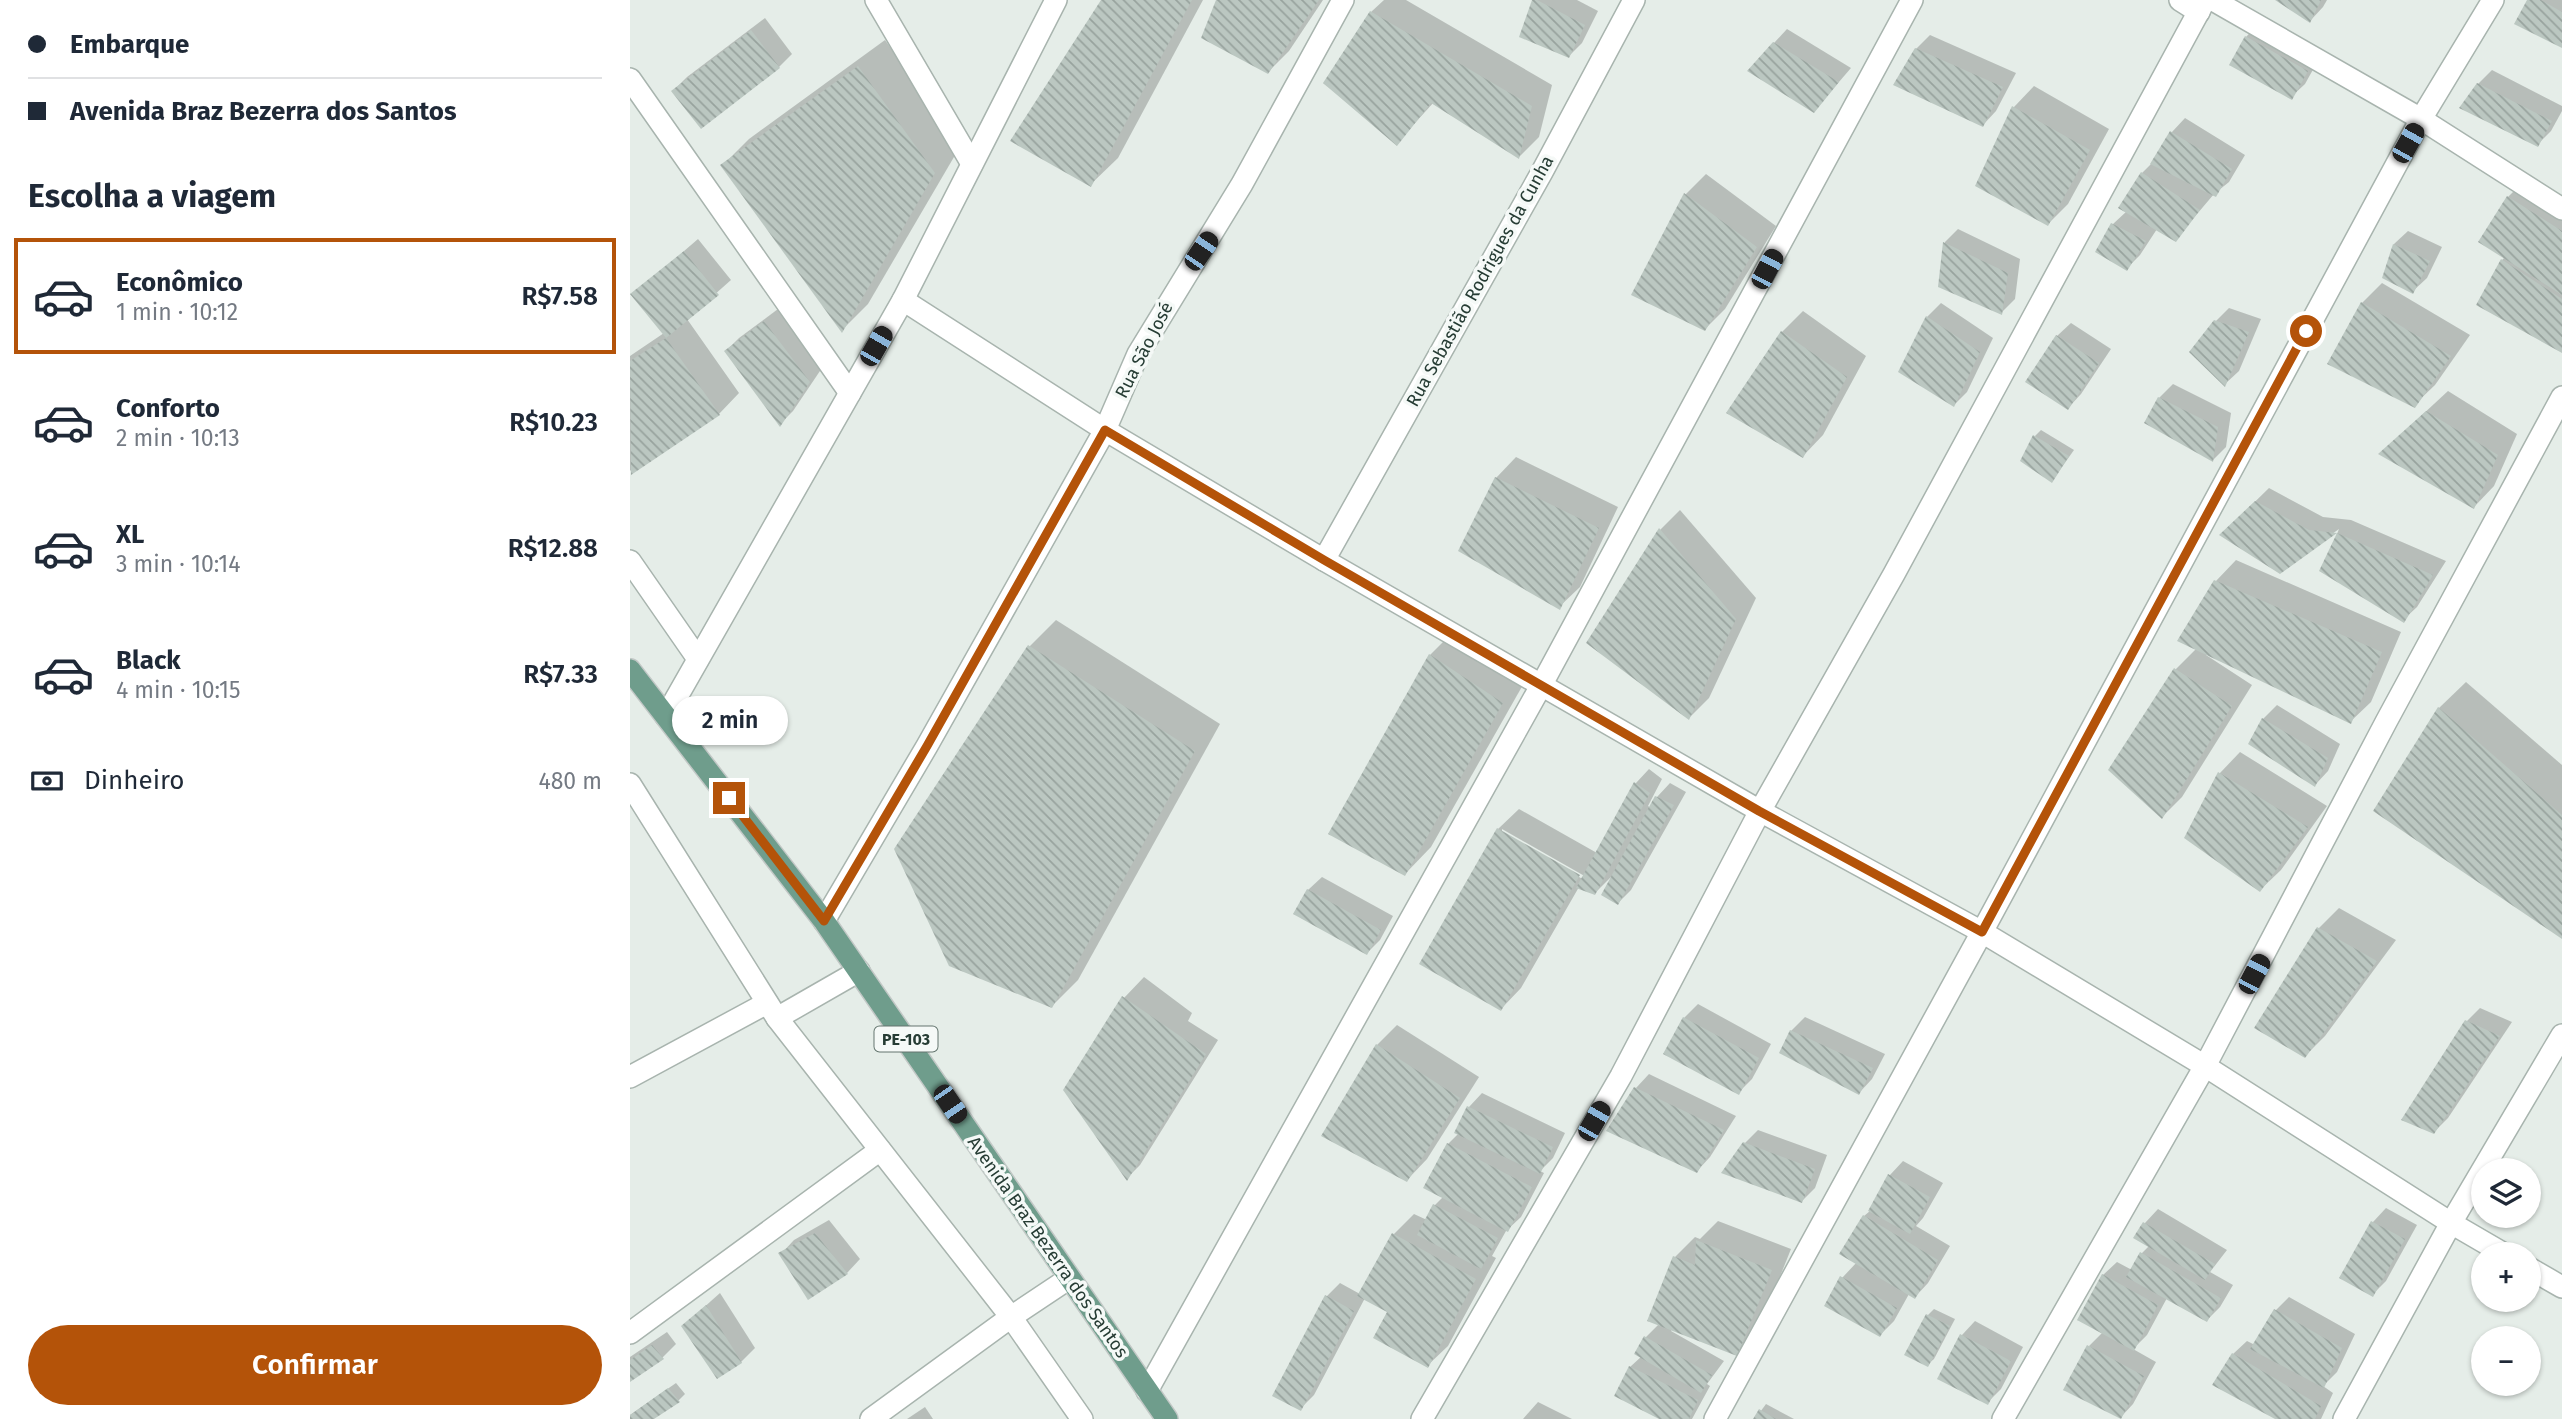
<!DOCTYPE html>
<html lang="pt">
<meta charset="utf-8">
<style>
body{margin:0;font-family:"Fira Sans",sans-serif;background:#f6f6f7;color:#1f2937;height:100vh;display:flex;flex-direction:column;font-size:26px;white-space:nowrap}
*{box-sizing:border-box;margin:0}
p{font-size:23px;color:#747a83}
.icon{flex:none;width:38px;height:38px;fill:none;stroke:currentColor;stroke-width:2;stroke-linecap:round;stroke-linejoin:round}
.map{position:relative;flex:1;overflow:hidden}
.drawer{display:flex;flex-direction:column;background:#fff;width:630px}
.drawer>*{flex:none}
.hud{display:grid;align-content:center;height:154px;padding:0 28px;background:#fff}
.tools{position:absolute;left:1841px;top:1158px;display:grid;gap:14px}
.tools a{display:grid;place-items:center;width:70px;height:70px;border-radius:50%;background:#fff;box-shadow:0 2px 5px #0004;font-size:35px}
.end{position:absolute;width:32px;height:32px;margin:-16px;border:9px solid #b45309;background:#fff;box-shadow:0 0 0 4px #fff}
.from{border-radius:50%}
.bubble{position:absolute;height:49px;border-radius:24px;background:#fff;box-shadow:0 2px 5px #0004;font-size:23px;font-weight:600;line-height:49px;text-align:center}
.car{position:absolute;width:21px;height:42px;margin:-21px -10px;border-radius:9px;box-shadow:0 0 5px 2px #0007;background:linear-gradient(#222 24%,#8ab4d8 0 40%,#222 0 76%,#8ab4d8 0 86%,#222 0)}
.hud b{display:flex;align-items:center;gap:24px;height:66px;font-size:26px}
.hud b+b{border-top:2px solid #e0e1e3}
.hud i{width:18px;height:18px;background:#1f2937}
ul{padding:0;list-style:none}
li{display:flex;align-items:center;gap:21px;height:116px;margin:0 14px 10px;padding:0 14px;border:4px solid transparent;border-radius:0px}
li div{flex:1}
li b{display:block;font-size:26px}
li em{font-style:normal;font-weight:600}
li.on{border-color:#b45309}
li>.icon{width:63px;height:63px;stroke-width:1.5}
h2{padding:0 28px;font-size:32px;line-height:84px}
.pay{display:flex;align-items:center;gap:18px;height:77px;padding:0 28px;font-size:26px}
.pay p{margin-inline-start:auto}
.cta{display:flex;gap:14px;margin-top:auto;padding:14px 28px}
.cta a{flex:1;height:80px;border-radius:42px;background:#b45309;color:#fff;font-size:28px;font-weight:600;line-height:80px;text-align:center}
main{display:flex;flex:1;min-height:0}
.map>svg:first-child{display:block}
</style>
<main>
<section class="drawer">
<div class="hud">
<b><i class="from"></i>Embarque</b>
<b><i></i>Avenida Braz Bezerra dos Santos</b>
</div>
<h2>Escolha a viagem</h2>
<ul>
<li class="on"><svg class="icon" aria-label="car" viewBox="0 0 24 24"><path d="M5 17H2v-5l4-1 3-4h7l3 4 3 1v5h-3M9 17h6M6 11h13"/><circle cx="7" cy="17" r="2"/><circle cx="17" cy="17" r="2"/></svg><div><b>Econômico</b><p>1 min · 10:12</p></div><em>R$7.58</em></li>
<li><svg class="icon" aria-label="car" viewBox="0 0 24 24"><path d="M5 17H2v-5l4-1 3-4h7l3 4 3 1v5h-3M9 17h6M6 11h13"/><circle cx="7" cy="17" r="2"/><circle cx="17" cy="17" r="2"/></svg><div><b>Conforto</b><p>2 min · 10:13</p></div><em>R$10.23</em></li>
<li><svg class="icon" aria-label="car" viewBox="0 0 24 24"><path d="M5 17H2v-5l4-1 3-4h7l3 4 3 1v5h-3M9 17h6M6 11h13"/><circle cx="7" cy="17" r="2"/><circle cx="17" cy="17" r="2"/></svg><div><b>XL</b><p>3 min · 10:14</p></div><em>R$12.88</em></li>
<li><svg class="icon" aria-label="car" viewBox="0 0 24 24"><path d="M5 17H2v-5l4-1 3-4h7l3 4 3 1v5h-3M9 17h6M6 11h13"/><circle cx="7" cy="17" r="2"/><circle cx="17" cy="17" r="2"/></svg><div><b>Black</b><p>4 min · 10:15</p></div><em>R$7.33</em></li>
</ul>
<div class="pay"><svg class="icon" aria-label="cash" viewBox="0 0 24 24"><path d="M3 7h18v10H3z"/><circle cx="12" cy="12" r="2"/></svg>Dinheiro<p>480 m</p></div>
<div class="cta"><a>Confirmar</a></div>
</section>
<div class="map">
<svg width="1932" height="1419" viewBox="0 0 1932 1419">
<defs>
<pattern id="building-back-hatch" width="6" height="6" patternUnits="userSpaceOnUse" patternTransform="scale(1.75)"><rect width="6" height="6" fill="#bbc7c1"/><path d="M-1 5l2 2M0 0l6 6M5-1l2 2" fill="none" stroke="#98a39e"/></pattern>
</defs>
<rect width="100%" height="100%" fill="#e5ede8"/>
<g fill="#0003" fill-rule="evenodd">
<path d="M474,0H573L488,158L461,184Z"/>
<path d="M587,0H693L659,51L638,72Z"/>
<path d="M754,0H776L922,85L909,137L889,157L804,102L766,144L741,12Z"/>
<path d="M904,0H947L968,11L952,43L939,56Z"/>
<path d="M1648,0H1697L1693,7L1680,21Z"/>
<path d="M1899,0H1932V46Z"/>
<path d="M135,18L162,54L149,67L43,91L57,77Z"/>
<path d="M1629,23L1690,57L1675,84L1661,97L1616,37Z"/>
<path d="M1157,29L1221,68L1184,111L1144,43Z"/>
<path d="M1300,35L1386,73L1366,111L1353,125L1286,49Z"/>
<path d="M255,40L331,145L238,304L212,330L93,165L119,139Z"/>
<path d="M1862,70L1932,106V111L1921,131L1907,145L1848,84Z"/>
<path d="M1404,86L1479,129L1438,204L1418,224L1348,186L1384,107Z"/>
<path d="M1555,118L1615,155L1599,182L1584,194L1545,240L1527,229L1510,255L1496,269L1483,224L1497,211L1512,173L1523,162L1542,132Z"/>
<path d="M1076,174L1146,226L1095,309L1075,329L1004,294L1056,194Z"/>
<path d="M1898,177L1932,198V350L1872,260L1875,257L1878,197Z"/>
<path d="M1328,229L1390,259L1385,299L1372,312L1310,286L1315,242Z"/>
<path d="M1778,231L1812,247L1797,278L1783,291L1754,277L1764,244Z"/>
<path d="M68,239L101,280L57,319L109,393L89,414L2,472L0,470V356L34,333L3,295Z"/>
<path d="M1752,283L1840,335L1805,385L1784,405L1732,303Z"/>
<path d="M1311,303L1363,338L1337,392L1324,405L1270,372L1297,317Z"/>
<path d="M1599,308L1631,319L1609,371L1595,384L1585,322Z"/>
<path d="M148,309L192,368L163,411L150,424L96,351L109,338Z"/>
<path d="M1173,311L1236,356L1193,435L1173,456L1098,413L1152,332Z"/>
<path d="M1441,323L1481,349L1451,394L1438,408L1427,336Z"/>
<path d="M1543,384L1601,413L1596,447L1583,460L1529,398Z"/>
<path d="M1818,391L1887,434L1864,486L1844,507L1750,454Z"/>
<path d="M1411,430L1444,450L1422,481L1405,436Z"/>
<path d="M886,457L988,507L950,587L929,607L866,478Z"/>
<path d="M1639,488L1693,517L1721,520L1816,561L1787,607L1773,620L1692,571L1709,529L1650,571L1592,534Z"/>
<path d="M1050,510L1126,598L1079,698L1059,718L1030,530Z"/>
<path d="M1606,560L1771,632L1741,702L1720,722L1577,653L1576,655L1622,685L1552,797L1532,817L1480,769L1546,669L1567,648L1586,581Z"/>
<path d="M426,620L590,724L448,980L422,1006L399,647Z"/>
<path d="M827,628L898,676L801,847L775,874L800,655Z"/>
<path d="M1836,682L1932,765V937L1809,708Z"/>
<path d="M1647,705L1710,744L1698,771L1685,785L1633,719Z"/>
<path d="M1610,752L1697,806L1651,870L1630,890L1557,837L1590,773Z"/>
<path d="M1019,769L1032,779L1018,806L1021,808L1027,797L1040,783L1056,792L1001,890L988,903L982,876L965,893L949,887L891,988L871,1009L868,829L889,809L967,853L1006,783ZM872,829L958,878L956,881L872,833Z"/>
<path d="M692,877L763,916L750,940L737,953L678,890Z"/>
<path d="M1709,908L1766,940L1695,1036L1675,1056L1688,929Z"/>
<path d="M514,977L562,1013L558,1021L588,1040L510,1165L497,1178L494,998Z"/>
<path d="M1068,1004L1141,1044L1122,1079L1108,1093L1054,1018Z"/>
<path d="M1850,1008L1882,1022L1818,1118L1804,1132L1837,1021Z"/>
<path d="M1175,1017L1255,1054L1242,1079L1229,1093L1161,1031Z"/>
<path d="M767,1025L849,1077L797,1159L777,1180L747,1045Z"/>
<path d="M1019,1074L1106,1116L1080,1157L1067,1171L1006,1088Z"/>
<path d="M852,1093L935,1133L923,1158L910,1171L914,1173L891,1217L876,1231L862,1256L866,1258L818,1346L797,1366L760,1311L735,1298L684,1395L670,1409L697,1296L710,1283L730,1294L764,1234L784,1214L797,1220L805,1205L813,1197L818,1144L829,1133L826,1132L839,1107Z"/>
<path d="M1128,1130L1197,1155L1185,1188L1172,1201L1115,1143Z"/>
<path d="M1273,1161L1313,1183L1293,1218L1286,1226L1320,1246L1298,1283L1285,1297L1279,1294L1264,1321L1250,1335L1212,1278L1227,1262L1234,1216L1240,1211L1260,1175Z"/>
<path d="M1756,1208L1787,1225L1756,1281L1742,1295L1743,1222Z"/>
<path d="M1528,1209L1597,1250L1580,1272L1603,1285L1590,1307L1577,1320L1537,1298L1517,1335L1503,1349L1526,1362L1503,1404L1490,1418L1459,1346L1473,1332V1275L1487,1262L1502,1270L1512,1253L1519,1246L1506,1238L1515,1223Z"/>
<path d="M199,1220L230,1259L217,1273L179,1298L151,1254L164,1240Z"/>
<path d="M1088,1221L1161,1249L1127,1334L1106,1354L1042,1329L1041,1331L1094,1361L1077,1384L1080,1386L1062,1419H1033L1000,1367L1012,1356L1016,1337L1029,1324L1045,1257L1065,1237L1070,1239Z"/>
<path d="M90,1293L125,1348L111,1362L88,1376L53,1326Z"/>
<path d="M1659,1297L1725,1334L1707,1372L1693,1386L1703,1393L1691,1419H1649L1603,1354L1617,1341L1625,1345L1646,1310Z"/>
<path d="M1304,1309L1325,1319L1304,1359L1297,1365L1276,1354L1298,1315Z"/>
<path d="M1345,1321L1393,1347L1371,1389L1358,1402L1309,1378L1332,1335Z"/>
<path d="M37,1332L46,1344L33,1357L0,1380V1357Z"/>
<path d="M46,1383L55,1394L49,1400L21,1419H0V1415Z"/>
<path d="M908,1402L942,1419H893Z"/>
<path d="M1136,1404L1164,1419H1125Z"/>
<path d="M295,1407L303,1419H277Z"/>
</g>
<g fill="url(#building-back-hatch)">
<path d="M471,0H562L461,187L380,141Z"/>
<path d="M586,0H689L638,74L571,38Z"/>
<path d="M902,0H907L955,25L939,58L889,37Z"/>
<path d="M1645,0H1691L1680,23Z"/>
<path d="M1897,0H1911L1932,12V48L1884,24Z"/>
<path d="M740,11L902,106L889,159L801,103L767,146L693,83Z"/>
<path d="M121,30L150,68L71,129L41,91Z"/>
<path d="M1615,36L1678,71L1662,100L1599,65Z"/>
<path d="M1143,42L1209,82L1184,113L1117,71Z"/>
<path d="M1285,48L1373,87L1353,127L1263,85Z"/>
<path d="M228,66L305,173L212,333L90,165Z"/>
<path d="M1847,83L1922,121L1908,147L1829,108Z"/>
<path d="M1382,106L1460,150L1418,226L1345,186Z"/>
<path d="M1540,131L1602,169L1586,197L1520,164Z"/>
<path d="M1511,172L1570,210L1546,242L1488,208Z"/>
<path d="M1054,193L1127,247L1075,331L1001,295Z"/>
<path d="M1877,196L1932,231V295L1848,242Z"/>
<path d="M1481,223L1516,241L1497,271L1465,252Z"/>
<path d="M1313,242L1378,273L1372,315L1308,287Z"/>
<path d="M1763,244L1800,261L1783,294L1752,278Z"/>
<path d="M54,251L89,295L36,338L0,294Z"/>
<path d="M1871,259L1932,299V353L1846,305Z"/>
<path d="M1731,302L1821,356L1785,408L1697,364Z"/>
<path d="M1296,316L1350,352L1324,407L1268,372Z"/>
<path d="M1584,320L1619,332L1595,387L1559,352Z"/>
<path d="M134,321L180,382L150,427L94,351Z"/>
<path d="M1151,331L1217,377L1173,458L1096,413Z"/>
<path d="M1426,335L1469,363L1438,410L1395,382Z"/>
<path d="M36,338L90,415L1,475L0,361Z"/>
<path d="M1528,397L1588,427L1583,462L1514,423Z"/>
<path d="M1796,411L1868,455L1844,509L1748,454Z"/>
<path d="M1403,435L1439,456L1422,483L1390,461Z"/>
<path d="M865,477L969,528L930,610L828,551Z"/>
<path d="M1625,501L1679,530L1707,533L1803,575L1774,623L1689,571L1707,533L1650,574L1589,535Z"/>
<path d="M1029,528L1106,619L1059,720L956,643Z"/>
<path d="M1584,580L1752,652L1721,724L1547,641Z"/>
<path d="M398,645L565,751L422,1008L319,966L264,849Z"/>
<path d="M799,654L873,703L775,876L698,834Z"/>
<path d="M1544,668L1602,706L1532,819L1478,770Z"/>
<path d="M1808,707L1932,815V939L1743,811Z"/>
<path d="M1632,718L1698,758L1685,787L1618,744Z"/>
<path d="M1588,772L1678,827L1630,892L1554,838Z"/>
<path d="M1004,782L1020,793L965,895L946,888Z"/>
<path d="M1025,796L1044,805L988,905L971,895Z"/>
<path d="M867,828L950,875L871,1011L789,964Z"/>
<path d="M677,889L751,930L737,955L663,914Z"/>
<path d="M1687,927L1747,961L1675,1058L1624,1028Z"/>
<path d="M492,996L576,1054L497,1181L433,1090Z"/>
<path d="M1053,1017L1129,1058L1109,1095L1033,1054Z"/>
<path d="M1835,1020L1870,1036L1804,1134L1771,1120Z"/>
<path d="M1160,1030L1243,1068L1229,1095L1149,1053Z"/>
<path d="M746,1044L830,1098L777,1182L691,1136Z"/>
<path d="M1004,1087L1094,1130L1067,1173L976,1131Z"/>
<path d="M837,1106L923,1147L910,1174L824,1133Z"/>
<path d="M1113,1142L1185,1169L1172,1203L1091,1173Z"/>
<path d="M817,1143L902,1187L878,1232L793,1188Z"/>
<path d="M1258,1174L1300,1197L1280,1234L1238,1211Z"/>
<path d="M803,1204L868,1238L851,1269L787,1235Z"/>
<path d="M1233,1215L1308,1260L1285,1299L1209,1254Z"/>
<path d="M1741,1221L1775,1239L1743,1297L1709,1278Z"/>
<path d="M1513,1222L1585,1264L1575,1280L1503,1238Z"/>
<path d="M185,1233L218,1274L178,1300L148,1253Z"/>
<path d="M762,1233L846,1279L798,1368L743,1338L757,1312L727,1296Z"/>
<path d="M1066,1240L1142,1270L1107,1356L1017,1321L1043,1256L1065,1265Z"/>
<path d="M1510,1252L1591,1298L1577,1322L1496,1277Z"/>
<path d="M1472,1274L1528,1305L1504,1351L1447,1320Z"/>
<path d="M1210,1276L1267,1308L1250,1337L1194,1306Z"/>
<path d="M695,1295L724,1311L671,1411L642,1396Z"/>
<path d="M76,1305L112,1363L87,1379L51,1326Z"/>
<path d="M1644,1309L1712,1348L1694,1388L1620,1349Z"/>
<path d="M1296,1314L1320,1326L1298,1367L1274,1355Z"/>
<path d="M1330,1334L1381,1361L1358,1405L1307,1379Z"/>
<path d="M1014,1336L1082,1375L1071,1393L1004,1354Z"/>
<path d="M22,1345L34,1359L0,1382V1360Z"/>
<path d="M1457,1345L1514,1376L1491,1419L1433,1390Z"/>
<path d="M1602,1353L1691,1406L1685,1419H1645L1582,1385Z"/>
<path d="M999,1366L1068,1400L1059,1419H1029L984,1396Z"/>
<path d="M38,1388L50,1402L24,1419H0V1415Z"/>
<path d="M1129,1409L1146,1419H1123Z"/>
</g>
<g fill="none" stroke-linecap="round" stroke-linejoin="round">
<defs>
<g id="minor">
<path d="M246,0L342,164"/>
<path d="M1550,0L1569,12"/>
<path d="M1583,0L1791,119L1932,209"/>
<path d="M0,79L220,393"/>
<path d="M273,300L475,430L694,560L1130,811L1352,932L1575,1066L1821,1223L1876,1255"/>
<path d="M694,560L912,172L1004,0"/>
<path d="M0,561L68,659"/>
<path d="M36,716L273,300L426,0"/>
<path d="M0,784L147,1018L381,1317L452,1419"/>
<path d="M194,921L297,746L475,430L508,354L612,184L713,0"/>
<path d="M147,1018L229,971"/>
<path d="M0,1077L137,1003"/>
<path d="M1899,1268L1932,1287"/>
<path d="M0,1333L250,1150"/>
<path d="M517,1391L912,684L1282,0"/>
<path d="M241,1419L381,1317L438,1279"/>
<path d="M792,1419L991,1076L1130,811L1264,574L1575,0"/>
<path d="M1085,1419L1352,932L1791,119L1863,0"/>
<path d="M1373,1419L1575,1066L1756,722L1932,397"/>
<path d="M1714,1419L1821,1223L1932,1035"/>
</g>
<path id="primary" d="M0,670L194,921L537,1419"/>
</defs>
<use href="#minor" stroke="#a8b4ae" stroke-width="24"/>
<use href="#primary" stroke="#c2c8c6" stroke-width="24"/>
<use href="#minor" stroke="#fff" stroke-width="21"/>
<use href="#primary" stroke="#6f9d8c" stroke-width="21"/>
</g>
<g fill="none" stroke-linecap="round" stroke-linejoin="round">
<path stroke="#b45309" stroke-width="9" d="M99,798L194,921L297,746L475,430L694,560L1129,811L1352,932L1676,331"/>
</g>
<g text-anchor="middle" dominant-baseline="central" stroke-width="7" stroke-linejoin="round" paint-order="stroke">
<rect fill="#f5f9f7" stroke="#64756e" stroke-width="2" x="244.5" y="1026.5" width="63" height="25" rx="5"/>
<g font-size="16" font-weight="bold" fill="#263c34">
<text x="276" y="1039">PE-103</text>
</g>
<g font-size="18" fill="#263c34" stroke="#f5f9f7">
<text transform="translate(850 281) rotate(-61)">Rua Sebastião Rodrigues da Cunha</text>
<text transform="translate(514 350) rotate(-63)">Rua São José</text>
<text transform="translate(418 1247) rotate(55)">Avenida Braz Bezerra dos Santos</text>
</g>
</g>
</svg>
<div class="tools">
<a><svg class="icon" aria-label="layers" viewBox="0 0 24 24"><path d="M12 4l9 5-9 5-9-5zM3 14l9 5 9-5"/></svg></a>
<a>+</a>
<a>−</a>
</div>
<i class="end from" style="left:1676px;top:331px"></i>
<i class="end" style="left:99px;top:798px"></i>
<div class="bubble" style="left:42px;top:696px;width:116px">2 min</div>
<i class="car" style="left:1778px;top:143px;rotate:29deg"></i>
<i class="car" style="left:571px;top:251px;rotate:34deg"></i>
<i class="car" style="left:1137px;top:269px;rotate:28deg"></i>
<i class="car" style="left:246px;top:346px;rotate:30deg"></i>
<i class="car" style="left:1624px;top:974px;rotate:28deg"></i>
<i class="car" style="left:320px;top:1104px;rotate:146deg"></i>
<i class="car" style="left:964px;top:1121px;rotate:30deg"></i>
</div>
</main>
